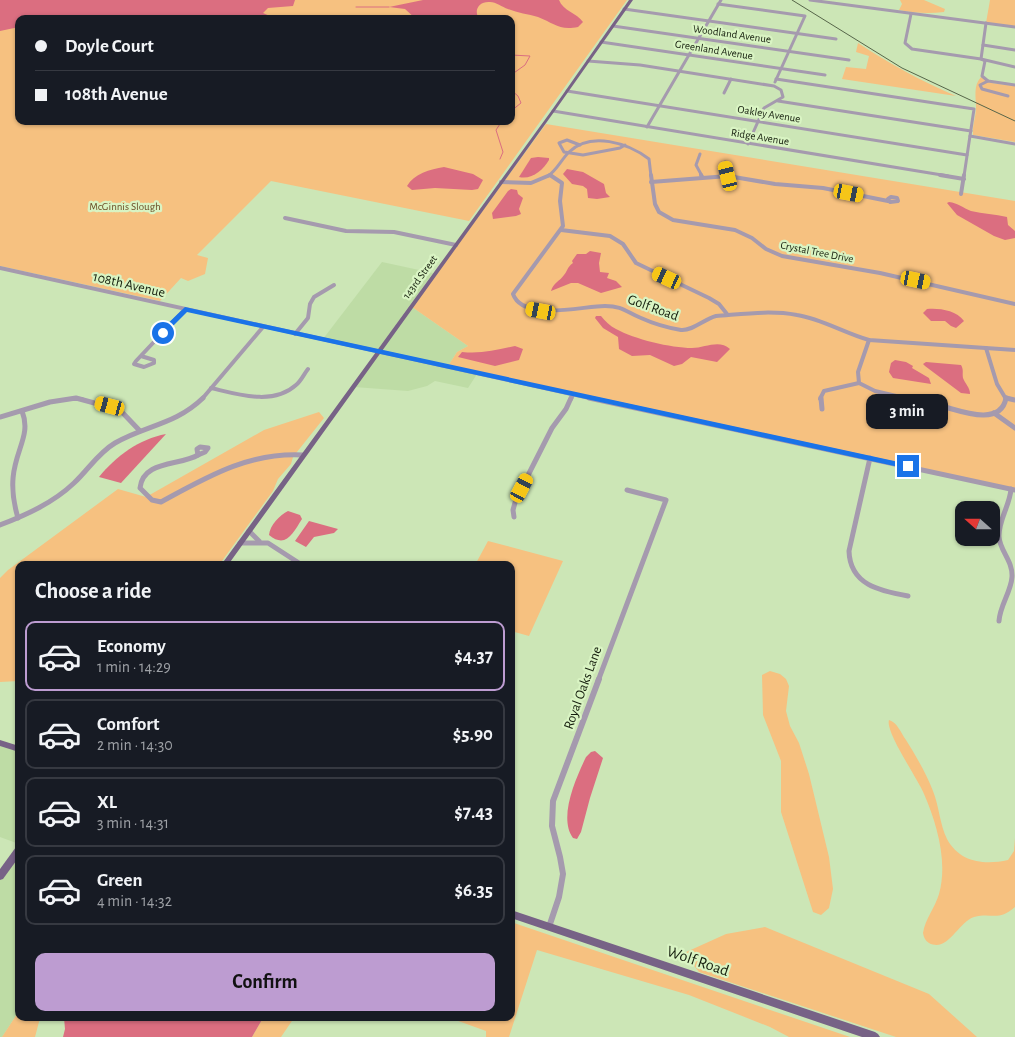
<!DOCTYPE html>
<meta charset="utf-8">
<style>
body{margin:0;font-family:"Alegreya Sans",sans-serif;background:#242831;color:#f1f3f6;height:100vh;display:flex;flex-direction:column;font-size:19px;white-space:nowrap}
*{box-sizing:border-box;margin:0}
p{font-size:16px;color:#9ea1a6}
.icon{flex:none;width:28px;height:28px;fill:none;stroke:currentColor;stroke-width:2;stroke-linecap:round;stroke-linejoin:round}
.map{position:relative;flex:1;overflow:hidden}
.drawer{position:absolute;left:15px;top:561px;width:500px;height:460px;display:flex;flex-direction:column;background:#171b24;border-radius:10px;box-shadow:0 1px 4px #0004}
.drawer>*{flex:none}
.hud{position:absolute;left:15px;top:15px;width:500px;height:110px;border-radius:10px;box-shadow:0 1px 4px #0004;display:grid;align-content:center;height:110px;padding:0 20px;background:#171b24}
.needle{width:32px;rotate:291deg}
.buttons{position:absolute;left:955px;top:501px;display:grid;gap:10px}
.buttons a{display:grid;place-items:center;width:45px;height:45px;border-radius:10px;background:#171b24;box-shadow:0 1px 4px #0004;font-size:25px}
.end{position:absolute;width:22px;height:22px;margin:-11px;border:6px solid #1a73e8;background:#fff;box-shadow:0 0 0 2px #fff}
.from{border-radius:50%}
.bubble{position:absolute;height:35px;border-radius:10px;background:#171b24;box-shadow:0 1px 4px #0004;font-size:16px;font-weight:700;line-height:35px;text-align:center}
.car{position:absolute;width:15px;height:30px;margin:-15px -8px;border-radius:6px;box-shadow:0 0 4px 1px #0007;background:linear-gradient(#f5c518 24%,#345 0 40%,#f5c518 0 76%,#345 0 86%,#f5c518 0)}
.hud b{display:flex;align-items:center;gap:18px;height:48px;font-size:19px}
.hud b+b{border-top:1px solid #363941}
.hud i{width:12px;height:12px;background:#f1f3f6}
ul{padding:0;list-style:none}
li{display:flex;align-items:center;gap:15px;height:70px;margin:0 10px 8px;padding:0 10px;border:2px solid #363941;border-radius:10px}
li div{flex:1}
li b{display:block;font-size:19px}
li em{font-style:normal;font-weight:700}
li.selected{border-color:#bd9cd1}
li>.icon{width:45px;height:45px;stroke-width:1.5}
h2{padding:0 20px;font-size:22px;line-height:60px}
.cta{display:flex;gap:10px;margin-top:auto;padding:10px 20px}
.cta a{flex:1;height:58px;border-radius:10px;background:#bd9cd1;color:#111;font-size:20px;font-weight:700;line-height:58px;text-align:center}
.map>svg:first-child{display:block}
</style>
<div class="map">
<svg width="1015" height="1037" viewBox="0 0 1015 1037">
<rect width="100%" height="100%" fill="#cce6b6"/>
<g fill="#bedca5">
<path d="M382,262L433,273L377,351L323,339Z"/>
<path d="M412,307L468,346L457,352L448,366L380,352Z"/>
<path d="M378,353L477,374L468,388L435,381L427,386L408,391L354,387Z"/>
<path d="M0,745L19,751V844L0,837Z"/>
<path d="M19,853V1011L2,1037H0V879Z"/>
</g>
<g fill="#f6c180" fill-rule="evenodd">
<path d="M0,0H627L469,221L271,181L197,255L208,258L205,274L188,281L181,278L160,301L0,266ZM19,19H511V121H19Z"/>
<path d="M900,0H924L945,9L944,12C928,14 914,13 899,10L902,4Z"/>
<path d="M990,0H1015V27L986,23Z"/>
<path d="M858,43C890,64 921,81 956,96L842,79L846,67L866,69L869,56L856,52Z"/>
<path d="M981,77L992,83L1015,86V142L973,135C972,126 976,117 976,107C976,97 973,86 981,77Z"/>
<path d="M546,124L1015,201V489L448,366L457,352L468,346L412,307Z"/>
<path d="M319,412L324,418L293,457L291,464L278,479L273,491L219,565H19V681L0,682V578L8,570L118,489L146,497L264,430Z"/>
<path d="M488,541L563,561L529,636L511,631V565H475Z"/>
<path d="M770,671L780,674L786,679L789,686L786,711L790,726L799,743L809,774L829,857L833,889L829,908L821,915L813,912L781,812V761L763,715L762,675Z"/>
<path d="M889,720C897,722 901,733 906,740C916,756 926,773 933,791C939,806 940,825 947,839C960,863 985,865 1008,860L1014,851L1015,838V907C998,922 992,912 974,917C958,922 948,953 929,943C925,940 924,938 923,933C925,919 935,908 939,894C948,862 937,824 924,794C918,779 885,732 889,720Z"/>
<path d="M511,922L850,1037H789L770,1027L689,995L537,950L509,1037H486V1031L450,1018H511Z"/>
<path d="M765,927L929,994L977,1037H896L699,972L684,953L726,934Z"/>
<path d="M19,1011V1018H40L35,1037H2Z"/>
<path d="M263,1018H294L281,1037H252Z"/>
</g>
<g fill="#db6e80">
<path d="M0,0H295L293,6L268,8L263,13L272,17L270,19H19V27L0,31Z"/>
<path d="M423,0H559C563,11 577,13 583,22L578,27C559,31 554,23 538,17C528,14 518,13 508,9C502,7 496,2 490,2C480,1 473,9 479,19H416L405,9L389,7Z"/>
<path d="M538,157L549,158V160C543,170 532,180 519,177L531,158Z"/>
<path d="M444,167L473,174L483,180L478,189L472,190L435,188L412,190L407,186C414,174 430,169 444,167Z"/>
<path d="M567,169L583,172L604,184L606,193L610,197L597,199L588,198L587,189L583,186L572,184L563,174Z"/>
<path d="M511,189L517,190L518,194L523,198L519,209L521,214L516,216L493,219L492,213L508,191Z"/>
<path d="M949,202C958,203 963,208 971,211C983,214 995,214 1007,217L1008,225L1015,231V238L1005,240L994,236L957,215L947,203Z"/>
<path d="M590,251L601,253L599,263L600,272L609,273L607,278L616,281L622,287L601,293L578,283H571L551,291C553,283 560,281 564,275C567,272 567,267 573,263L572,261L577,254H586Z"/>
<path d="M927,309C939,308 956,310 964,321L956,328L951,326L945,321H931L923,313Z"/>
<path d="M596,316H601C605,321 610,326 616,329C634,339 671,348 692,348C705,348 719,339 730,349L717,362L691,357L682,364L674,366L650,355L632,356L619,349L618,337L603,328L595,318Z"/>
<path d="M515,346L523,349L519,360L495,366L458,357L462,352C481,354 497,350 515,346Z"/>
<path d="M895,360L906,362L913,366L912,368L929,378L931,384L893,378L889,372L891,363Z"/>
<path d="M926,362L961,365C964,370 962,373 963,378C965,384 970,387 970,394L961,393L925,366L923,364Z"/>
<path d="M166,434L121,483L99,477C116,456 139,439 166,434Z"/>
<path d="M288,511L300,515L302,519C293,533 286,549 269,535C270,525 280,515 288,511Z"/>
<path d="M309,521L338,529L334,533L314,537L306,547L295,541Z"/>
<path d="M595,751L603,758L590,798L581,832L577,839L573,838C558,818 576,778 586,757L591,752Z"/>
<path d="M64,1018H263L252,1037H63L65,1029Z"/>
</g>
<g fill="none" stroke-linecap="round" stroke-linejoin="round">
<g stroke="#db6e80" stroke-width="1">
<path d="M356,7H389"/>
<path d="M511,55L530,56L525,65L511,75"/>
<path d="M511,90L518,96L521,103L511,111"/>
<path d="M500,159L503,152L496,130L502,121"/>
</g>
<g stroke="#a59aae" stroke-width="3">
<path d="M810,0L1015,27"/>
<path d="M718,4L805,16L775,82"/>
<path d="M624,9L836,39"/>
<path d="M911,14L905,43L912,49L981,59L1015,67"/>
<path d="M986,23L981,59L985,61L982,76L988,81L1015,85"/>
<path d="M613,26L849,60"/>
<path d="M601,42L825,75"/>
<path d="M983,45L1015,50"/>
<path d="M588,61L640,65L774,86L781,90L783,97L764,108L748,144"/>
<path d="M776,79L974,109L964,176"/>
<path d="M988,81L980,85L982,89L1008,96"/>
<path d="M567,91L967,155"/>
<path d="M724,93L731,79"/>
<path d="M778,101L971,131"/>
<path d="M553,111L948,176"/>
<path d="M647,127L721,0"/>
<path d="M970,136L1015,144"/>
<path d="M580,145L567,140L559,143L564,152L583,155L620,148L625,145"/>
<path d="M700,154L696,165L702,176"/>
<path d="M725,162L728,176"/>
<path d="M550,175L552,176"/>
<path d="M548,176C557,170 561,160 569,152C591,131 628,143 649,159L651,176"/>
<path d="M724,176H730"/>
</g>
<g stroke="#a59aae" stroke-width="4">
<path d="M550,175L562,183L560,201L563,226L513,294C523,322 582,306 605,306C623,306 626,312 641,318C652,323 669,328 681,330C693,331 704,319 716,316C743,314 770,310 797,315C822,319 844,333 869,340L1015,350"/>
<path d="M651,175L655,204L659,212L673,220L735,230L752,238L766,249L782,256L880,273L1015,304"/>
<path d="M701,175L702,177"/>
<path d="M940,175L964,179"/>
<path d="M501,182L531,183L550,175"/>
<path d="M651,182L728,176L775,184L823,188L888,201"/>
<path d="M961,194L964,175"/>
<path d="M891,197L897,198L898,201L890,202L888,199Z"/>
<path d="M285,218L346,231L394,232L456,245"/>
<path d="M561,230L610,236L623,244L636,263L709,298L719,304L727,314"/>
<path d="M0,268L594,399"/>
<path d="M295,334L308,318L310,304L314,297L334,285"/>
<path d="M869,340L858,372L859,383L875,391L909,399"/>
<path d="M986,348L997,384L1006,399"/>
<path d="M141,356L154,360V363L144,367L134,364L136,361L185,309"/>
<path d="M211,388C237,394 273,406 296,385C301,381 304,374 308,369"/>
<path d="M1006,398L1010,399"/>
<path d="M70,399H82"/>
<path d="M202,399L263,327"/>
<path d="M571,399L573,394"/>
<path d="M820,399L824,391L859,383"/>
</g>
<g stroke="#a59aae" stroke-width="5">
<path d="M589,398L1015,490"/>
<path d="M821,398L822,409"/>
<path d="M903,398C917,401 931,404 945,407C963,412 1001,426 1006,398"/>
<path d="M1006,398L1015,400"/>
<path d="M994,413L1015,428"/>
<path d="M0,417L50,402L76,398L120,410L140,431"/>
<path d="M200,447L208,448L205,452L198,455L197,449Z"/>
<path d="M198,455C180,466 143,460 140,488L152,500L161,502C207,477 249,452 303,455"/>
<path d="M870,458L849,551C850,585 880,591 908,596"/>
<path d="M514,517L513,510L516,499L552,428L566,409L571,398"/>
<path d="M18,518C0,458 35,444 22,411"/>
<path d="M0,525C26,515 53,503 74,483C88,470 98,453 115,443C146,425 175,425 203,398"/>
<path d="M249,531L259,541"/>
<path d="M240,543H268L302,565"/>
<path d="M999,621C1000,605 1011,592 1012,577C1013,561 1000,551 999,537C998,521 1010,505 1011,489"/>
<path d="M598,681L666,500L627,490"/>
</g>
<path stroke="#a59aae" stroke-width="6" d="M549,927L559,897L563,874L560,857L552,826L553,801L599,679"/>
<g fill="#776286" fill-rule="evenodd">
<path d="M629,0H633L554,112L228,565H221L552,110Z"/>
<path d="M0,740L19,746V752L0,746Z"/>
<path d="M19,846V857L3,879L0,880V869L16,847Z"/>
<path d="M511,910L875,1032L878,1034L880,1037H862L511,918Z"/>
</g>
<path stroke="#566549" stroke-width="1" d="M792,0L902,68L1015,121"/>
</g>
<path fill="#1a73e8" d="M185,307L908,464L912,466L908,469L187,312L165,334H160V331Z"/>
<g text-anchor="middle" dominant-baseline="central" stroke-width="4.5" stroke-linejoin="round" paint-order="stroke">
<g font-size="11" fill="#141d0c" stroke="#d9f4c3">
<text transform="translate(732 34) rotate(8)">Woodland Avenue</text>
<text transform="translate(714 50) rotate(9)">Greenland Avenue</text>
<text transform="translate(769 114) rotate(9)">Oakley Avenue</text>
<text transform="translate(760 137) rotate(9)">Ridge Avenue</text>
<text transform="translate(817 252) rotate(11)">Crystal Tree Drive</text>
<text transform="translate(420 277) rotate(-54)">143rd Street</text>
</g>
<g font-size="11" fill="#6b4d27" stroke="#d9f4c3">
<text x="125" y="206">McGinnis Slough</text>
</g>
<g font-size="14" fill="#141d0c" stroke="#d9f4c3">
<text transform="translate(129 285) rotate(13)">108th Avenue</text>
<text transform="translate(653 308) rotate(20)">Golf Road</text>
<text transform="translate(583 688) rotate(-70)">Royal Oaks Lane</text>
</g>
<g font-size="16" fill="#141d0c" stroke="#d9f4c3">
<text transform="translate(698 961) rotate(19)">Wolf Road</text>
</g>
</g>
</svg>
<div class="buttons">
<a><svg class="needle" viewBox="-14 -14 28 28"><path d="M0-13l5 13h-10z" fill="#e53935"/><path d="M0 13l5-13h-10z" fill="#9ea1a6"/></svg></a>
</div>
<i class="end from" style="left:163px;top:333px"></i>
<i class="end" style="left:908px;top:466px"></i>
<div class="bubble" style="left:866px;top:394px;width:82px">3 min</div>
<i class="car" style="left:728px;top:176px;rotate:346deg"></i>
<i class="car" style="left:849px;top:193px;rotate:101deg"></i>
<i class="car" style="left:667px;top:278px;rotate:295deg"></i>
<i class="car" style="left:916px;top:280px;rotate:102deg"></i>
<i class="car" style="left:541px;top:311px;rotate:281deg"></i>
<i class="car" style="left:110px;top:406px;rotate:285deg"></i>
<i class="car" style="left:522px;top:488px;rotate:28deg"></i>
<div class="hud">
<b><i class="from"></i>Doyle Court</b>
<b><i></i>108th Avenue</b>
</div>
<section class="drawer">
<h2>Choose a ride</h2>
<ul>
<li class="selected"><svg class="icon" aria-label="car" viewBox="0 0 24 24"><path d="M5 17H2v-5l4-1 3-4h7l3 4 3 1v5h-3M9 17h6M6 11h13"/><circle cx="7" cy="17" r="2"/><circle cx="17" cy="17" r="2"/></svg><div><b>Economy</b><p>1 min · 14:29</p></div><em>$4.37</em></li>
<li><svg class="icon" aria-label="car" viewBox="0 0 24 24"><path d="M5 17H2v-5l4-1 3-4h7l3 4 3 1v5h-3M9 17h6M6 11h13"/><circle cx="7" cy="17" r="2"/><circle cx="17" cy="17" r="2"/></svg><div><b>Comfort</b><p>2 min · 14:30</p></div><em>$5.90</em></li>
<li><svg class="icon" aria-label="car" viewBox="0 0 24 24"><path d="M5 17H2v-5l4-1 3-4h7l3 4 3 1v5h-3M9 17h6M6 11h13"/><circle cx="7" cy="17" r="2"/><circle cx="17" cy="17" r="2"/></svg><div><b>XL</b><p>3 min · 14:31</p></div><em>$7.43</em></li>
<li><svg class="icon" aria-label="car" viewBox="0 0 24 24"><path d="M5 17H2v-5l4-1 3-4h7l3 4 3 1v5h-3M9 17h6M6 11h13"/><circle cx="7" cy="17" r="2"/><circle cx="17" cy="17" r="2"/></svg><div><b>Green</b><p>4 min · 14:32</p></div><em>$6.35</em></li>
</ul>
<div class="cta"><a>Confirm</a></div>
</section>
</div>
